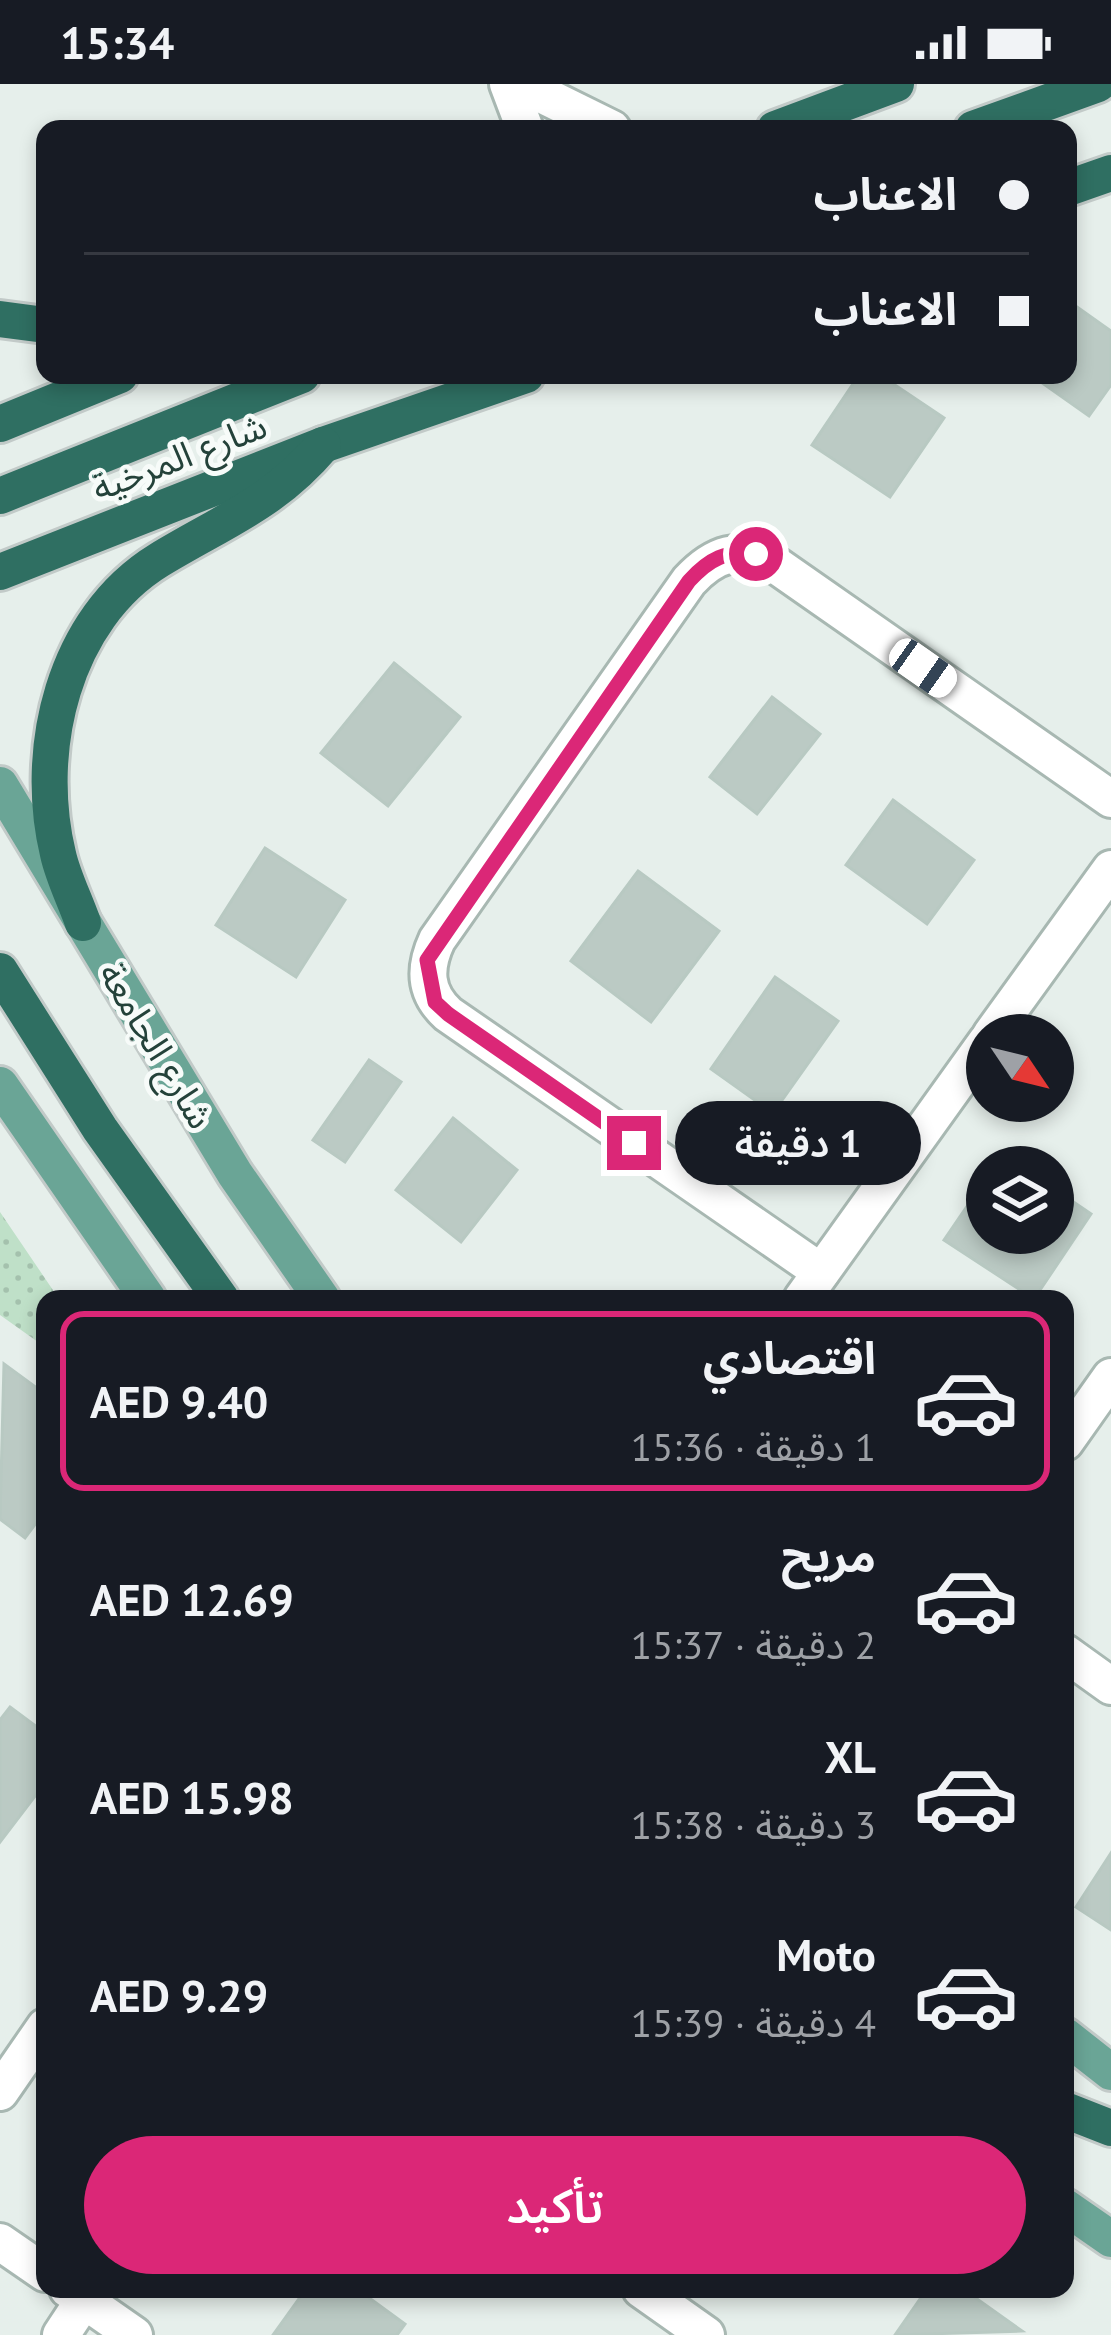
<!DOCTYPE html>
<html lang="ar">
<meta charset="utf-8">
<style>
body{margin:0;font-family:"PT Sans","Noto Sans Arabic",sans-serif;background:#20242c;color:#f1f3f6;direction:rtl;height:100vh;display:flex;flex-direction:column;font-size:45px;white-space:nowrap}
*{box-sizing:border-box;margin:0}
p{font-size:39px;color:#9ea1a6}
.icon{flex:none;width:66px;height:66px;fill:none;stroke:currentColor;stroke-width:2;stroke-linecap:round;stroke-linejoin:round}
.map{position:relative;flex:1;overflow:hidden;direction:ltr}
.side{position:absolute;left:36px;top:1206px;width:1038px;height:1008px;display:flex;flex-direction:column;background:#171b24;border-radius:24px;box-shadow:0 6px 18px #0003;direction:rtl}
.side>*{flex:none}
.hud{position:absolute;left:36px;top:36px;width:1041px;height:264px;border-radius:24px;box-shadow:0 6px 18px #0003;direction:rtl;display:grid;align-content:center;height:264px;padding:0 48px;background:#171b24}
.needle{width:78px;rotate:125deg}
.buttons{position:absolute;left:966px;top:930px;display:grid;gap:24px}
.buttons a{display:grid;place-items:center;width:108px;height:108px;border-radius:50%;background:#171b24;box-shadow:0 6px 18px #0003;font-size:60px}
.end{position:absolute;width:54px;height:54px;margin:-27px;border:15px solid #db2777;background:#fff;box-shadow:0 0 0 6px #fff}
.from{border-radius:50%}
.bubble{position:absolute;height:84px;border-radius:42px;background:#171b24;box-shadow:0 6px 18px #0003;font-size:39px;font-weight:600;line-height:84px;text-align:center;direction:rtl}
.car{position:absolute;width:36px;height:72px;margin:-36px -18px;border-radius:15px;box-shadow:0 0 9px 3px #0007;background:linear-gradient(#fff 24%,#345 0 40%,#fff 0 76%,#345 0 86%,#fff 0)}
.hud b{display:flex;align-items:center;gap:42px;height:114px;font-size:45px}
.hud b+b{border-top:3px solid #363941}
.hud i{width:30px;height:30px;background:#f1f3f6}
ul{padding:21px 0 0;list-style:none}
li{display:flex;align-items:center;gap:36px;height:180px;margin:0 24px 18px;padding:0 24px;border:6px solid transparent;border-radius:24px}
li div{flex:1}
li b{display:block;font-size:45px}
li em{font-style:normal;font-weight:600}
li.selected{border-color:#db2777}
li>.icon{width:108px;height:108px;stroke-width:1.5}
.primary-button{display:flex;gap:24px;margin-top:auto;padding:24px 48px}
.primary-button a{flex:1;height:138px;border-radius:72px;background:#db2777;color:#fff;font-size:48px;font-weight:600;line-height:138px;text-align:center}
.status{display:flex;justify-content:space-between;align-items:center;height:84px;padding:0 60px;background:#171b24;direction:ltr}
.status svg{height:33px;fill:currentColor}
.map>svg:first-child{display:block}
</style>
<div class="status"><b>15:34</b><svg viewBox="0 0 49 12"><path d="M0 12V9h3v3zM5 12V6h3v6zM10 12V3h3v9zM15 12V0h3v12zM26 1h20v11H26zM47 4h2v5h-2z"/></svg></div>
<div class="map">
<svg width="1111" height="2251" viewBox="0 0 1111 2251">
<defs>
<pattern id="grass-dots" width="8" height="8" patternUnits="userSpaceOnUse" patternTransform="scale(3)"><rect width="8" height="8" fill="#bfe0c8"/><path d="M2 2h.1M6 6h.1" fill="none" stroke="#a4c1ad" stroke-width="1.8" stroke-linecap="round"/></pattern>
</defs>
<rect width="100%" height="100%" fill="#e6efeb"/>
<path fill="url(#grass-dots)" d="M0,1128L59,1215H45V1263L0,1231Z"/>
<g fill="#bbcac4" stroke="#b8c9c2" stroke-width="3">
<path d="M1077,223L1111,247V301L1089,332L1031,291H1068V236Z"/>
<path d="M859,291H880L944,334L890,413L812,361Z"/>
<path d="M394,579L460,633L388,722L321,669Z"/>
<path d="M772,613L820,650L757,730L710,693Z"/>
<path d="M893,716L974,776L927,840L846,781Z"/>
<path d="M265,764L345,816L296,893L216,841Z"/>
<path d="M638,787L719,847L651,938L571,877Z"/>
<path d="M775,893L838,937L773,1029L711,985Z"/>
<path d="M369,976L401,998L345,1078L313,1056Z"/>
<path d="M453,1034L517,1086L461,1158L396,1106Z"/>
<path d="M987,1093V1149H1053V1104L1091,1130L1034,1215L944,1156Z"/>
<path d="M4,1280L45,1310V1427L25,1454L0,1435Z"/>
<path d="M10,1623L45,1649V1699L0,1758V1636Z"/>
<path d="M1111,1769V1846L1076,1823Z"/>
<path d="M306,2205H357L405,2240L397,2251H273Z"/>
<path d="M927,2205H963L1022,2247L895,2251Z"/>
</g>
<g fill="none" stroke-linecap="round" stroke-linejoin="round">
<defs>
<g id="minor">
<path d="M508,0L525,45"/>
<path d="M521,0L612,45"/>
<path d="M991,951L1111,785"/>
<path d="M821,1188L448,930C424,908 424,884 437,856L689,497C714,470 739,461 773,479L1111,715"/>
<path d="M802,1215L987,957"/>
<path d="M1065,1358L1111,1293"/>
<path d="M1065,1569L1111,1602"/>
<path d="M0,2008L45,1943"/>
<path d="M0,2158L45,2189"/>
<path d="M68,2205L134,2251"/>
<path d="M641,2205L706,2251"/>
<path d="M61,2251L84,2216"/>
</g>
<g id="major">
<path d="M0,701L235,1090L322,1215"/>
<path d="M0,1001L148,1215"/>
<path d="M1065,1952L1111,1988"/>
<path d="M1065,2123L1111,2155"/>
</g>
<g id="highway">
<path d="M775,45L896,0"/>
<path d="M973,45L1098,0"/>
<path d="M1068,104L1111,89"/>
<path d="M0,235L45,241"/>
<path d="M0,340L120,291"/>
<path d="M0,412L302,291"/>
<path d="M0,488L323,361L526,291"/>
<path d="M83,839C75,816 63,793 58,770C33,666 63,535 159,476C223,437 273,420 323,361"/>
<path d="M0,887L100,1045L221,1215"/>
<path d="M1065,2026L1111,2044"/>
</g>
</defs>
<use href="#minor" stroke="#a8b8b2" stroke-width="42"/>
<use href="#major" stroke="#c2cac8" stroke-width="42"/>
<use href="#highway" stroke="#c2cac8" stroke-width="42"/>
<use href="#minor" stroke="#fff" stroke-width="36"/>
<use href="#major" stroke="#6aa596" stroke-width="36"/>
<use href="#highway" stroke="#2f6f62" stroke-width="36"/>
</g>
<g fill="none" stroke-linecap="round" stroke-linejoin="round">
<path stroke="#db2777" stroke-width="15" d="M634,1059L448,930L435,918L427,876L689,497C709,475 726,466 756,470"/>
</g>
<g text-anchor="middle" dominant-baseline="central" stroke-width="10" stroke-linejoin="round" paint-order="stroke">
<g font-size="36" fill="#24423a" stroke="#f7fbf9">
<text transform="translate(179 372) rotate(-21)">شارع المرخية</text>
<text transform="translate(157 961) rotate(59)">شارع الجامعة</text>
</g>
</g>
</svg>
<div class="buttons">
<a><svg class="needle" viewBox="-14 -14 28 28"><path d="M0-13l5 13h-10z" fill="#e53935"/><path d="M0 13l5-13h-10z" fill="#9ea1a6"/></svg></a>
<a><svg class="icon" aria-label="layers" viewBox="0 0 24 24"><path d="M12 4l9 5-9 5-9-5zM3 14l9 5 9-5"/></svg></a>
</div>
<i class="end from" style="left:756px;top:470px"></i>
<i class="end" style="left:634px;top:1059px"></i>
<div class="bubble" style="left:675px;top:1017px;width:246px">1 دقيقة</div>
<i class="car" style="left:923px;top:584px;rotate:125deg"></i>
<div class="hud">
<b><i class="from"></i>الاعناب</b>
<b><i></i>الاعناب</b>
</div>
<section class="side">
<ul>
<li class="selected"><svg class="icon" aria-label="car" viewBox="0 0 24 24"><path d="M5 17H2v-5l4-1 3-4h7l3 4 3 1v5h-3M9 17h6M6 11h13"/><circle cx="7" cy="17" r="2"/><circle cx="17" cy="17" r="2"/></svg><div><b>اقتصادي</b><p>1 دقيقة · 15:36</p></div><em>AED 9.40</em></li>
<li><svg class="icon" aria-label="car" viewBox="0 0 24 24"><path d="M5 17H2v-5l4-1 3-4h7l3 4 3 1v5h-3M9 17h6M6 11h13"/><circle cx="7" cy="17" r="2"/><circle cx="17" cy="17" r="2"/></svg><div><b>مريح</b><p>2 دقيقة · 15:37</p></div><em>AED 12.69</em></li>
<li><svg class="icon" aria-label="car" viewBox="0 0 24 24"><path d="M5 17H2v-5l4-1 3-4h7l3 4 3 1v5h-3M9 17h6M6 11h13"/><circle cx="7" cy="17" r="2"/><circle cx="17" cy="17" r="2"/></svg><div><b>XL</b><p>3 دقيقة · 15:38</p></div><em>AED 15.98</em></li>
<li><svg class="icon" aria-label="car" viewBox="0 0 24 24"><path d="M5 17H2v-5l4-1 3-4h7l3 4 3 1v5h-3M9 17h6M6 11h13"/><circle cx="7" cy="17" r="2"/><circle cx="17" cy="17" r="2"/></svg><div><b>Moto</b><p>4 دقيقة · 15:39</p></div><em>AED 9.29</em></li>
</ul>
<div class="primary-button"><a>تأكيد</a></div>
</section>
</div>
